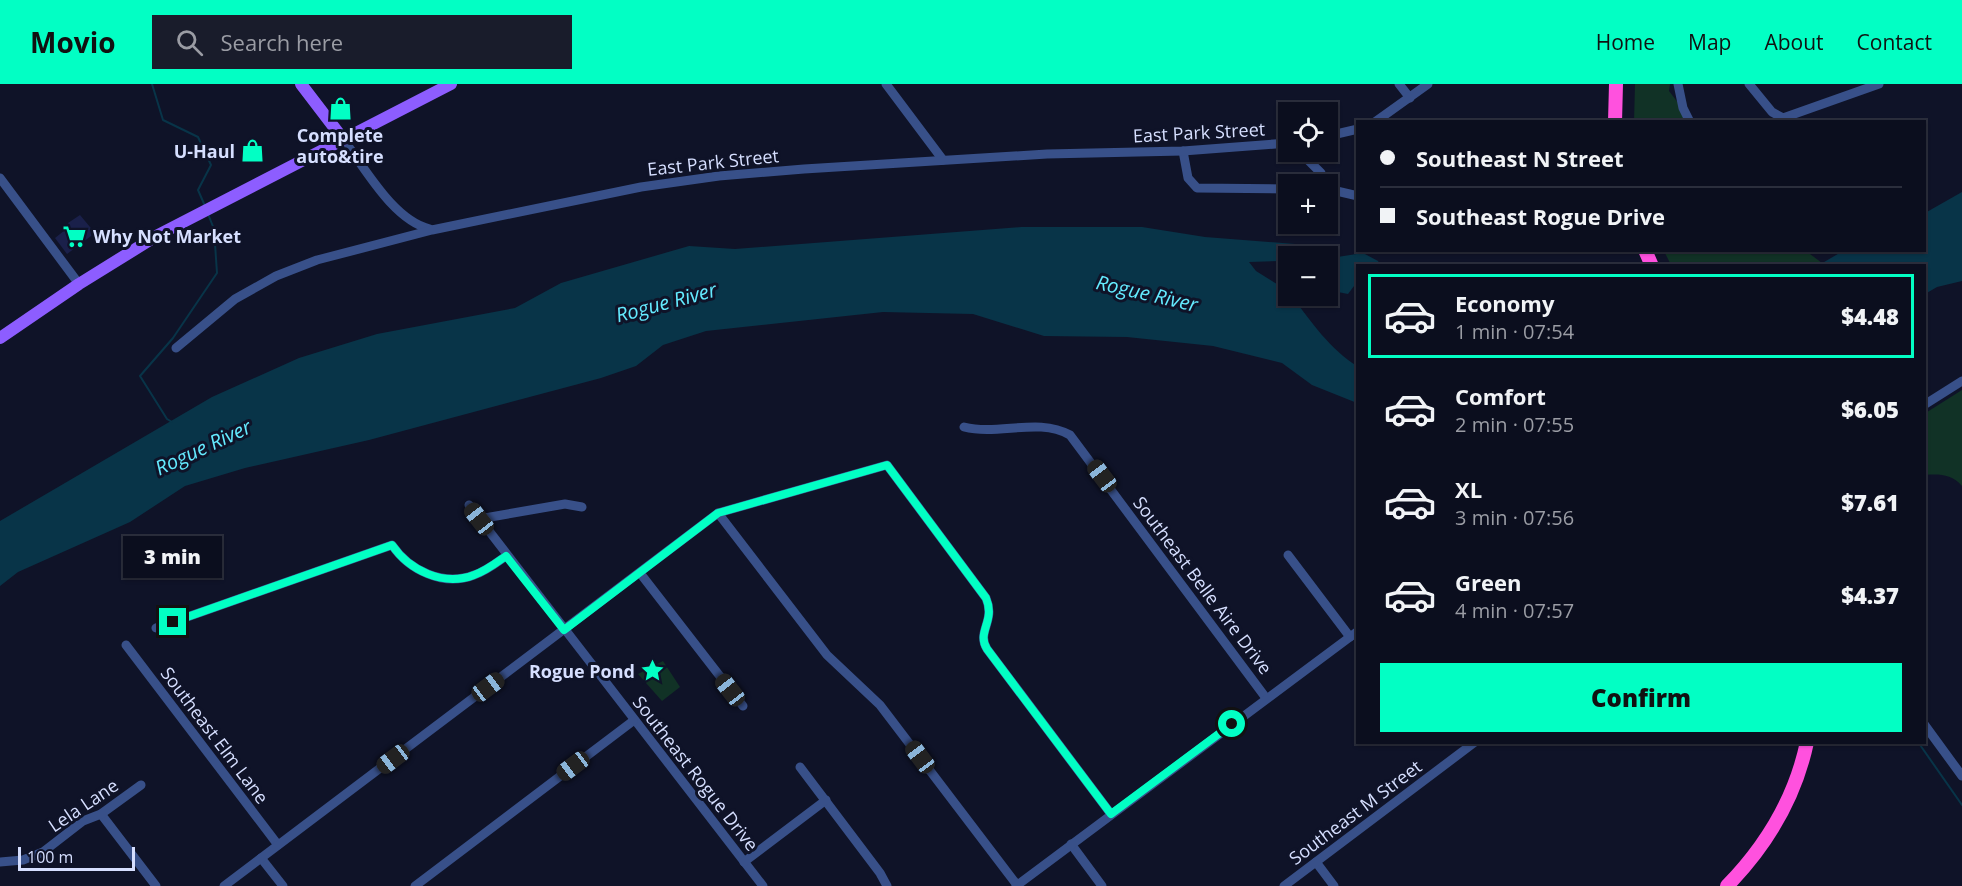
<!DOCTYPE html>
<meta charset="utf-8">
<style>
body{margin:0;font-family:"Open Sans",sans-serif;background:#191c2b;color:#f1f3f6;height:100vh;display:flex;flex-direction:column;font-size:22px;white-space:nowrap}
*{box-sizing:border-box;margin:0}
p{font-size:20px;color:#9a9ca4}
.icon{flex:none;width:33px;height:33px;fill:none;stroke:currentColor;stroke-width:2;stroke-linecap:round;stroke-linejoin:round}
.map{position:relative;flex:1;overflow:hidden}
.sheet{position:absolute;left:1356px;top:180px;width:570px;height:480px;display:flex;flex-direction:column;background:#0b0e1e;border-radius:0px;box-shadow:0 2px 4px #0004,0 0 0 2px #2b2e3c}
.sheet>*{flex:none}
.top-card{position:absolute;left:1356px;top:36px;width:570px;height:132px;border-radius:0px;box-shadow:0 2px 4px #0004,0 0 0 2px #2b2e3c;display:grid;align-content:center;height:132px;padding:0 24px;background:#0b0e1e}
.tools{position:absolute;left:1278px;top:18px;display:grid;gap:12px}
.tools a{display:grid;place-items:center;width:60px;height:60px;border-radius:0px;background:#0b0e1e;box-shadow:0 2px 4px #0004,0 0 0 2px #2b2e3c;font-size:30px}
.scale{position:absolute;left:18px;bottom:15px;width:117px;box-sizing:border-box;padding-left:6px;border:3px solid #d6dfff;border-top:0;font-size:16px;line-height:21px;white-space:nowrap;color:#d6dfff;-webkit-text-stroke:4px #0f1328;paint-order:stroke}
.end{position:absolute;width:27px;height:27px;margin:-14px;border:8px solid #02ffc4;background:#111;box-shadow:0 0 0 3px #111}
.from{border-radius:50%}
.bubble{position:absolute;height:42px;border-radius:0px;background:#0b0e1e;box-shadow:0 2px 4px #0004,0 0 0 2px #2b2e3c;font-size:20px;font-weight:800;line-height:42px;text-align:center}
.car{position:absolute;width:18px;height:36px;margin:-18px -9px;border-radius:8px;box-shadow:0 0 4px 2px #0007;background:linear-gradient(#222 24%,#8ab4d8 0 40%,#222 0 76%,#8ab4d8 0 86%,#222 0)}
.top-card b{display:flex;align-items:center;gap:21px;height:57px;font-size:22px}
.top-card b+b{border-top:2px solid #2b2e3c}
.top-card i{width:15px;height:15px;background:#f1f3f6}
ul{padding:10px 0 0;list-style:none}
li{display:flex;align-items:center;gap:18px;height:84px;margin:0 12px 9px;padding:0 12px;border:3px solid transparent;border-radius:0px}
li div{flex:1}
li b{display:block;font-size:22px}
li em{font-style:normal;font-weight:800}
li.selected{border-color:#02ffc4}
li>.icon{width:54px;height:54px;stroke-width:1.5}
.action{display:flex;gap:12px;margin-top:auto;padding:12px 24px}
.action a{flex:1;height:69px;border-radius:0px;background:#02ffc4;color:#111;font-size:24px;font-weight:800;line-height:69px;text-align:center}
header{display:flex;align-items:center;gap:36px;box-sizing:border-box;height:84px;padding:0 30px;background:#02ffc4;color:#111}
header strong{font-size:28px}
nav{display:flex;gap:33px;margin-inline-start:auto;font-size:21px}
.search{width:420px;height:54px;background:#191c2b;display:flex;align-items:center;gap:15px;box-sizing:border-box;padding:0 21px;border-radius:0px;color:#9a9ca4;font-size:22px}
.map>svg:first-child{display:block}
</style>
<header>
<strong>Movio</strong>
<div class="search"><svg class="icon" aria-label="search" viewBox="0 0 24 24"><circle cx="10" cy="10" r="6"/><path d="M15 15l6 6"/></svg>Search here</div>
<nav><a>Home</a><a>Map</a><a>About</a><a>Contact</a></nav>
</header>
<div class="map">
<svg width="1962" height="802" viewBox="0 0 1962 802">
<rect width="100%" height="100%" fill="#0f1328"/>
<g fill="#113226">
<path d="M1635,0H1670L1669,7L1692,37L1634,38Z"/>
<path d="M1664,167H1806L1822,179L1819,182L1671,181Z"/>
<path d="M1962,306V402C1952,390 1939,390 1925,391L1924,330Z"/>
<path d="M663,577L680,603L662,617L638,590Z"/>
</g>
<g fill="#083448">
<path d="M1962,108V197L1937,203L1925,210L1924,182L1819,181L1843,167L1924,166L1925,129Z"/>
<path d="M1021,143H1142L1205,153L1308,161L1331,174L1363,169L1378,177L1380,181L1358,182L1357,198L1348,210L1328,206V172H1288V187L1281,177L1249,178L1256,187L1288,207V212H1292C1311,238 1330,265 1357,282V319L1312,301L1282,279L1213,262L1127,253L1044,252L973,230L883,228L706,247L663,261L636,282L601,294L369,356L245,384L185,402L130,438L18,488L0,502V437L212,313L299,274L377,250L515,224L561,199L689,162L735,165Z"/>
</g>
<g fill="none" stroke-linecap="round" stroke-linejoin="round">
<g stroke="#083448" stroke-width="2">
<path d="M152,0L163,36L198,53L211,81L198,106L205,122"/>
<path d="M172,338L167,335L140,292L173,254L217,189L214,145L208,130"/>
<path d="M1918,658L1962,721"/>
</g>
</g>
<path fill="#1a204a" d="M80,131L95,149L67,170L55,154L70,142L68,139Z"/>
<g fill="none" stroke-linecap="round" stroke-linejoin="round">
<g stroke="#385089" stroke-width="9">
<path d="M886,0L943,76"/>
<path d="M1399,0L1410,14"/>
<path d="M1678,0L1683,24L1690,38"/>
<path d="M1749,0L1772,28L1783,34L1879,0"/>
<path d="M1375,38L1428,0"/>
<path d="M1328,52L1358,45"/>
<path d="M343,55C365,84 393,136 430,145"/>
<path d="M1183,67L1188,94L1197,104L1288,105"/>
<path d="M1306,74L1321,89L1324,100"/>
<path d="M0,94L79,200"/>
<path d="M1328,105L1358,112"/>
<path d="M176,264L235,215L276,192L317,176L432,146L641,103L719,92L804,85L1047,70L1183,67L1288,59"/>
<path d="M1924,321L1962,297"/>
<path d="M964,343C999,352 1038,333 1070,351L1266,614"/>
<path d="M469,421L763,802"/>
<path d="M718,429L827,571L880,621L1017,801"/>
<path d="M479,435L565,420L582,423"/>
<path d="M1288,471L1350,553"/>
<path d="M640,489L743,622"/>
<path d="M156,544L392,461C409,486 443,503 474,491C486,487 496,479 506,472"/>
<path d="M126,561L278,761"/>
<path d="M1924,640L1962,692"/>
<path d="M800,683L880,789L887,802"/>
<path d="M101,730L156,802"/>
<path d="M1071,760L1102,802"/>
<path d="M261,774L283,802"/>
<path d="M0,778L23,776L43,768L83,737L101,730L141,701"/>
<path d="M744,778L826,716"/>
<path d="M1316,778L1334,802"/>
<path d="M224,802L718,429L887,381L986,514C996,538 976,547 987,565L1111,730"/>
<path d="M415,802L633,637"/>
<path d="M1016,802L1358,547"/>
<path d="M1284,802L1475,658"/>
</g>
<g stroke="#8d5dff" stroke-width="12">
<path d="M301,0L343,55"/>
<path d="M0,254L79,200L158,151L451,0"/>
</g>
<g stroke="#ff51de" stroke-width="14">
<path d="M1615,38L1616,0"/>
<path d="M1645,166L1652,182"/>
<path d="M1727,802C1767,761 1795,715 1807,658"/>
</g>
</g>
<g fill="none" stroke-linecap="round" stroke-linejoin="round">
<path stroke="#02ffc4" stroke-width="8" d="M173,538L392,461C409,486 443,503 474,491C486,487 496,479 506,472L564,546L718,429L887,381L986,514C996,537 976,548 987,565L1111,730L1232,640"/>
</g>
<defs>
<symbol id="shop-bare" viewBox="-9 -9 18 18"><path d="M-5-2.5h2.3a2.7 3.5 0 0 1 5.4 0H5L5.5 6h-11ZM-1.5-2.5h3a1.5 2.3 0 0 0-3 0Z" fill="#02ffc4" stroke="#0f1328" stroke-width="2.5" paint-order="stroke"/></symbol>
<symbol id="supermarket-bare" viewBox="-9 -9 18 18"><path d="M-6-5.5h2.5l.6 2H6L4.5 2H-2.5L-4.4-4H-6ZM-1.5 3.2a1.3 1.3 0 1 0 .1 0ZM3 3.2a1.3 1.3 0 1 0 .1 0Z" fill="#02ffc4" stroke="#0f1328" stroke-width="2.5" paint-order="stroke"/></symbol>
<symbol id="sight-bare" viewBox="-9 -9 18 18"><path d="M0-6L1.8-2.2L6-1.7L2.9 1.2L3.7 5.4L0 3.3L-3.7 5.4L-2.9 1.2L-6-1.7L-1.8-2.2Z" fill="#02ffc4" stroke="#0f1328" stroke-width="2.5" paint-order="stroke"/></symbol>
</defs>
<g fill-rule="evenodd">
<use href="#shop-bare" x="324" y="8" width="33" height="33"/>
<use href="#shop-bare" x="236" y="50" width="33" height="33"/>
<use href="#supermarket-bare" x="58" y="136" width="33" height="33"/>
<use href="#sight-bare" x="636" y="570" width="33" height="33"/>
</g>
<g text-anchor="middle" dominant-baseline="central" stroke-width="6" stroke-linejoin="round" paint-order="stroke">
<g font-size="18" fill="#d6dfff" stroke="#0f1328">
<text transform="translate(1199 48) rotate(-3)">East Park Street</text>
<text transform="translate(713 78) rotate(-6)">East Park Street</text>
<text transform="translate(1203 501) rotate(53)">Southeast Belle Aire Drive</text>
<text transform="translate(215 651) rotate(53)">Southeast Elm Lane</text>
<text transform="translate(696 689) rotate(52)">Southeast Rogue Drive</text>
<text transform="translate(83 721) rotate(-34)">Lela Lane</text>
<text transform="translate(1355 728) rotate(-37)">Southeast M Street</text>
</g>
<g font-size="18" font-weight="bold" fill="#d6dfff" stroke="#0f1328" text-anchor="end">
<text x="340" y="51" text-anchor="middle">Complete<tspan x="340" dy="21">auto&amp;tire</tspan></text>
<text x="235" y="67">U-Haul</text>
<text x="93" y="152" text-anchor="start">Why Not Market</text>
<text x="635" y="587">Rogue Pond</text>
</g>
<g font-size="20" font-style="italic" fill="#64ebff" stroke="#0f1328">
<text transform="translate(1147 209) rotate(13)">Rogue River</text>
<text transform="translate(666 218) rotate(-15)">Rogue River</text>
<text transform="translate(203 363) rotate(-25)">Rogue River</text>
</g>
</g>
</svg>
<div class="tools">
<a><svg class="icon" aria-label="locate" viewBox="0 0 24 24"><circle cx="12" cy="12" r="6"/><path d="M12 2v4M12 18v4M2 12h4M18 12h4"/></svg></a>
<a>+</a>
<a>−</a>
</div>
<div class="scale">100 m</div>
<i class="end from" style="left:1232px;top:640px"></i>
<i class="end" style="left:173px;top:538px"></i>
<div class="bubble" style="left:123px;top:452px;width:99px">3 min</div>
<i class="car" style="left:1102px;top:392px;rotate:323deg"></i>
<i class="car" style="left:479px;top:435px;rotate:322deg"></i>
<i class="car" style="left:488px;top:603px;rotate:53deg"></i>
<i class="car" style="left:730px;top:606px;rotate:322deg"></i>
<i class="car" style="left:920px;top:673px;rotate:323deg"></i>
<i class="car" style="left:393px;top:675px;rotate:233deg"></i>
<i class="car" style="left:573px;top:682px;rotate:233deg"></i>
<div class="top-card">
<b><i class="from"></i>Southeast N Street</b>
<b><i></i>Southeast Rogue Drive</b>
</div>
<section class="sheet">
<ul>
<li class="selected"><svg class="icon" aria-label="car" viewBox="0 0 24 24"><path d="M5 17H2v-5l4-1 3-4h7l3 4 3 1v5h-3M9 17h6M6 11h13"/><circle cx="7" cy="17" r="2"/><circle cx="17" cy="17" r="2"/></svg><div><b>Economy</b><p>1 min · 07:54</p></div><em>$4.48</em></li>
<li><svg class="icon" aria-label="car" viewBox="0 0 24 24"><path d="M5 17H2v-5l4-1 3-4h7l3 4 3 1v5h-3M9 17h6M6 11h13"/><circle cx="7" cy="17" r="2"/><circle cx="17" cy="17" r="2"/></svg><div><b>Comfort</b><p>2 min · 07:55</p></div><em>$6.05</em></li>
<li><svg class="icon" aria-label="car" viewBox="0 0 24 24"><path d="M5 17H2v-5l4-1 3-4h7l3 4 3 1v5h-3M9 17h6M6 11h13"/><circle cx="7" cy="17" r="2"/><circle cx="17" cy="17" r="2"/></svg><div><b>XL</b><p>3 min · 07:56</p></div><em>$7.61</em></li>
<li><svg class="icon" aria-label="car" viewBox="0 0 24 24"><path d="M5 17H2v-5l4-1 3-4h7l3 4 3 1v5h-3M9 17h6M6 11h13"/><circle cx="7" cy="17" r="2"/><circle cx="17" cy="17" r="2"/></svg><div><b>Green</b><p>4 min · 07:57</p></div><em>$4.37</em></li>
</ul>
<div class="action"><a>Confirm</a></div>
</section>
</div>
